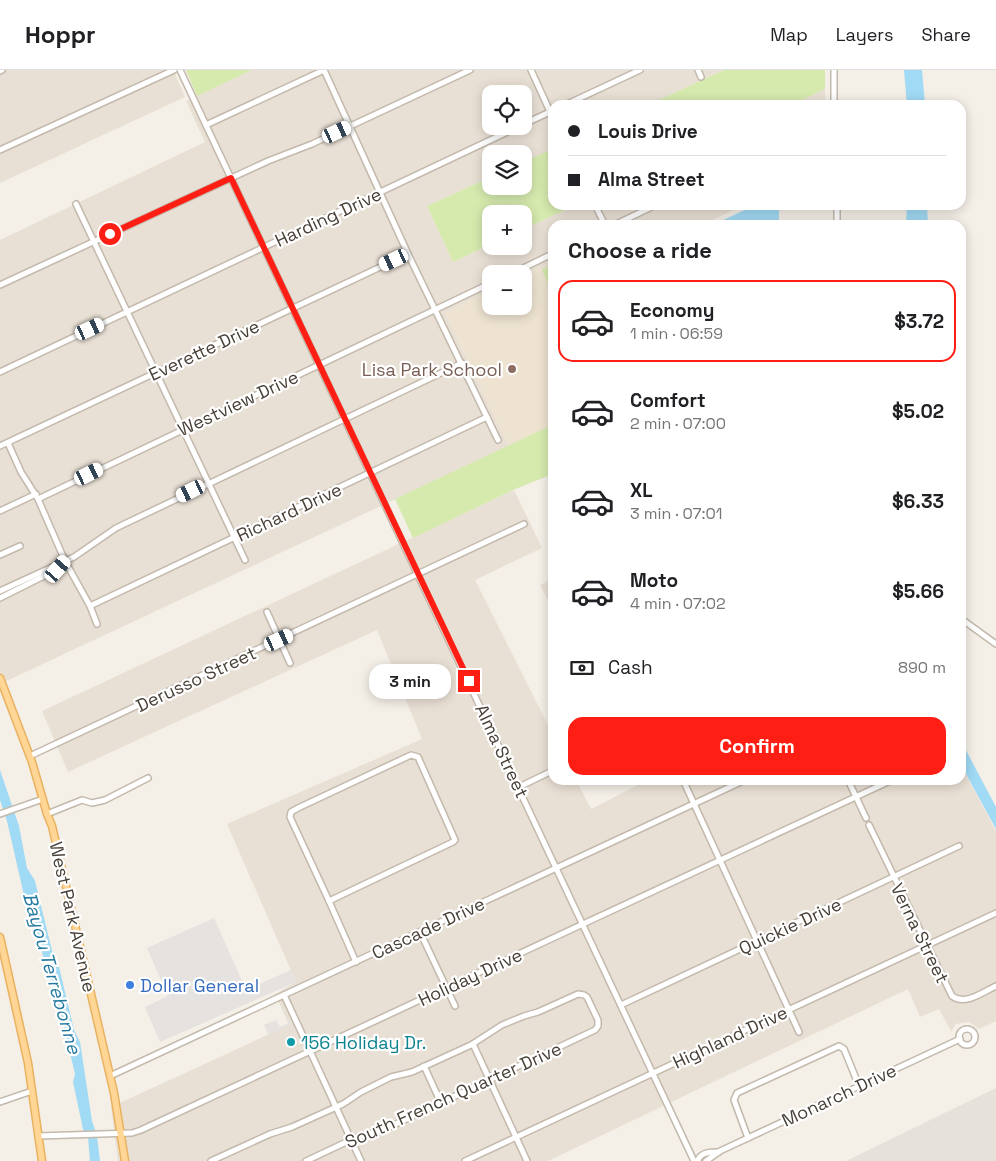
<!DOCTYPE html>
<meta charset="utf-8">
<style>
body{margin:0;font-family:"Space Grotesk",sans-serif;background:#f2f2f2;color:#202124;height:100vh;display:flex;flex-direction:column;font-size:19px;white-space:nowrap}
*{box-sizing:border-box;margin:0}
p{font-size:16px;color:#757577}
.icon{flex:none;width:28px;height:28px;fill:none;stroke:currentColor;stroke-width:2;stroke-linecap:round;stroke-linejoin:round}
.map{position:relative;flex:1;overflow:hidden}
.panel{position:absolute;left:548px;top:150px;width:418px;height:565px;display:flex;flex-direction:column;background:#fff;border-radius:15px;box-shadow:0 2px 12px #0003}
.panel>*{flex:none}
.banner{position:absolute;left:548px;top:30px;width:418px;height:110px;border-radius:15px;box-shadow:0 2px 12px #0003;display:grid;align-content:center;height:110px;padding:0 20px;background:#fff}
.fabs{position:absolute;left:482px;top:15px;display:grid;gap:10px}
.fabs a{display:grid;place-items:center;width:50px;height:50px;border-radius:10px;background:#fff;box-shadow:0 2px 12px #0003;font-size:25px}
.end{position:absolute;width:22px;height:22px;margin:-11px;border:6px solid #ff1e13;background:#fff;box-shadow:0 0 0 2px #fff}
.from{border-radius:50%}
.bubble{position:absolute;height:35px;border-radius:15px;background:#fff;box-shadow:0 2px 12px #0003;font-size:16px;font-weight:800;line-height:35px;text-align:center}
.car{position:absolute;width:15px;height:30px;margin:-15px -8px;border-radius:6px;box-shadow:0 0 4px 1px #0007;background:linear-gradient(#fff 24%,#345 0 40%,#fff 0 76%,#345 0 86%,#fff 0)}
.banner b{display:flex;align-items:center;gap:18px;height:48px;font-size:19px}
.banner b+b{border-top:1px solid #e0e0e0}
.banner i{width:12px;height:12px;background:#202124}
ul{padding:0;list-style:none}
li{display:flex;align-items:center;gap:15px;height:82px;margin:0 10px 8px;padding:0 10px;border:2px solid transparent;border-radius:15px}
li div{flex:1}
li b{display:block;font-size:19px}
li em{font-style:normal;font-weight:800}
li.on{border-color:#ff1e13}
li>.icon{width:45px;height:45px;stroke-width:1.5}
h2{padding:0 20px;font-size:22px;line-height:60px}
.pay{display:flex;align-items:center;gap:12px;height:55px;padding:0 20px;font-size:19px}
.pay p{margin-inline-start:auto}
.action{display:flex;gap:10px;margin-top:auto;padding:10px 20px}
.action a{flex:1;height:58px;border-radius:15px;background:#ff1e13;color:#fff;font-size:20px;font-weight:800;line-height:58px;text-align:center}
header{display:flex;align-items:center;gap:30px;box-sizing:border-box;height:70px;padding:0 25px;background:#fff;border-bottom:1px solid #e0e0e0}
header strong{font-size:24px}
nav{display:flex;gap:28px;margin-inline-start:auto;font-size:18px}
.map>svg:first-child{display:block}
</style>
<header>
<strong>Hoppr</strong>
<nav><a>Map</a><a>Layers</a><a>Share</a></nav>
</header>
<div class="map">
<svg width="996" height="1091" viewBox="0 0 996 1091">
<rect width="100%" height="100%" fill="#f4efe7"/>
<g fill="#e9e0d5" fill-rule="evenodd">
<path d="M0,0H173L185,27L0,113Z"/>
<path d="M251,0H724L648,35H552V79L524,92V84H491V107L427,136L453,192L491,174V176H524V159L576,135H744L702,155H552V191L524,205L491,204V220L445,243L509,376L0,614V170L205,72L186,31ZM491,24H524V56H491Z"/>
<path d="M825,19V35H792Z"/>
<path d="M514,420L542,478L475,510L552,663V710H576L591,739L642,713L641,710H960V694L996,761V951L979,959L969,952L956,954L951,961L939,939L920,947L908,919L548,1091H118L111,1037L289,955L275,924L296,912L227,754L422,669L377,560L68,702L42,641Z"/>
<path d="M552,509V538L540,515Z"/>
</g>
<path fill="#e7e1dc" d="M996,1018V1091H846Z"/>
<path fill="#eee3d0" d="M552,191V355L509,376L445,243L491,220V236H524V205Z"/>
<g fill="#d6eaae">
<path d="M186,0H252L197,26Z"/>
<path d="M724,0H825V19L792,35H648Z"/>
<path d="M552,79V135H576L524,159V144H491V174L453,192L427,136L491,107V116H524V92Z"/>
<path d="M552,195V223L542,200Z"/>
<path d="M552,355V410L550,405L513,420L413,468L395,429Z"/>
</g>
<g fill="#e5e2df">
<path d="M214,848L246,920L291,900L296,912L160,972L145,937L168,926L147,878Z"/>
<path d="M276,950L280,957L290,952L292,954L269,965L264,955Z"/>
</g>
<g fill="#a1daf4">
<path d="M904,0H922L925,35H907Z"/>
<path d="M755,135H779V149L778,151L779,155H713Z"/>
<path d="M907,135H927L928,155H906Z"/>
<path d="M960,669L996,737V759L960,693Z"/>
<path d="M0,700L19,756L27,798L35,811L56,897H59L74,960L80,972L92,1051L97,1066L100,1091H90L88,1067L83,1059L73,1012L75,1004L59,937L23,821L7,751L0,730Z"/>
</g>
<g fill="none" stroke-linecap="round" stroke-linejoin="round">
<defs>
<g id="minor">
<path d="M180,0L694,1091"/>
<path d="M324,0L408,184L498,370"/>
<path d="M531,0L552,46"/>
<path d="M698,0L701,7"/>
<path d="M834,0V35"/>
<path d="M0,1L2,0"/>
<path d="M565,35L640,0"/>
<path d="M524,54L552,41"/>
<path d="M206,55L324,0"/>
<path d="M0,80L174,0"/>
<path d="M76,134L245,490"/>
<path d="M595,135L605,155"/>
<path d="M837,135V155"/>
<path d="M614,155L656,135"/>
<path d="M511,204L552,184"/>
<path d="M0,215L268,91L312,74L470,0"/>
<path d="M0,302L520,56"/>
<path d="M8,373L21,402L38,429L65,491L90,536L97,554"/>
<path d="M0,376L408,184"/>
<path d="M38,429L491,213"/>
<path d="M0,441L36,424"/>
<path d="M0,485L20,476"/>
<path d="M0,521L74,487L116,458L462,293"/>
<path d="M0,528L58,499L65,491"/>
<path d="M90,536L487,347"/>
<path d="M267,542L290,593"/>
<path d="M960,548L996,574"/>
<path d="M411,685L418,687L455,770L453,772L329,831L290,747L291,742L298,738Z"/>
<path d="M30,686L524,454"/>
<path d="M683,710L799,962"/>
<path d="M848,710L866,748"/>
<path d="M519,717L552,701"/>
<path d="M0,744L43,729"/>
<path d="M47,744L82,730L92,733L105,730L148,708"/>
<path d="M869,755L952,926C965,936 983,922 996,916"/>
<path d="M329,831L356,892"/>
<path d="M420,862L455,936"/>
<path d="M284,925L361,1091"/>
<path d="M621,935L959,776"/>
<circle cx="967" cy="967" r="8"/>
<path d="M473,974L527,1091"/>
<path d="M424,996L441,1033"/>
<path d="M110,1006L745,710"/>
<path d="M0,1032L32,1021"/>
<path d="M38,1066L132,1063L141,1060L892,710"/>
<path d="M748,1068L734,1030L737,1023L839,976L844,979L859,1016"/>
<path d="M698,1090C701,1082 711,1082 719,1082"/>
<path d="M211,1091L270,1064L292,1057L343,1034L361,1022L391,1007L412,1002L471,975L502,955L524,946L538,942L578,924L584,925L587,927L598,950V956L595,960L381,1061L357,1067L306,1091"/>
<path d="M465,1091L996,843"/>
<path d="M706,1091L720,1081L960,969"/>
</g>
<g id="major">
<path d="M0,608L32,692L47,744L52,756L114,1023L125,1091"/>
<path d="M0,867L28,993L42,1091"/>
</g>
</defs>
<use href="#minor" stroke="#c3b9ac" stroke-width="8"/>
<use href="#major" stroke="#e9b260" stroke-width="9"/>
<use href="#minor" stroke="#fff" stroke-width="5"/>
<use href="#major" stroke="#ffd695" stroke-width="6"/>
</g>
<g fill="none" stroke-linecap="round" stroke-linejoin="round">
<path stroke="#ff1e13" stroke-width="6" d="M110,164L231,108L469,611"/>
</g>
<circle fill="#8d6e63" stroke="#fff" stroke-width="2" cx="512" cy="299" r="5"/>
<circle fill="#3f7fe0" stroke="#fff" stroke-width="2" cx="130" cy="915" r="5"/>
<circle fill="#0f9aa8" stroke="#fff" stroke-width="2" cx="291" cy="972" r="5"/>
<g text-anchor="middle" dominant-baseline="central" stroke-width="4.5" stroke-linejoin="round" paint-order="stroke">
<g font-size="18" fill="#483f36" stroke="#fff">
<text transform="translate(328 147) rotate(-25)">Harding Drive</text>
<text transform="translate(204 280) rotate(-25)">Everette Drive</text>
<text transform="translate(238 333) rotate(-25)">Westview Drive</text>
<text transform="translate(289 442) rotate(-25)">Richard Drive</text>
<text transform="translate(196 609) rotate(-25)">Derusso Street</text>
<text transform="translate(502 681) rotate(65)">Alma Street</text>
<text transform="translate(73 847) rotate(77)">West Park Avenue</text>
<text transform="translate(790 856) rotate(-25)">Quickie Drive</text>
<text transform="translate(428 858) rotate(-25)">Cascade Drive</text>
<text transform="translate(920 863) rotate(64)">Verna Street</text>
<text transform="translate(470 907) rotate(-25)">Holiday Drive</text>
<text transform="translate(730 967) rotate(-25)">Highland Drive</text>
<text transform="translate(453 1025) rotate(-24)">South French Quarter Drive</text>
<text transform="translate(839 1025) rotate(-25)">Monarch Drive</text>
</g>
<g font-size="18" fill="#785e54" stroke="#fff" text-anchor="end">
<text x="502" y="299">Lisa Park School</text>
</g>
<g font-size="18" fill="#366cbe" stroke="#fff" text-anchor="start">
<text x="140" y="915">Dollar General</text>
</g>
<g font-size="18" fill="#0d838f" stroke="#fff" text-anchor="start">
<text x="301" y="972">156 Holiday Dr.</text>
</g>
<g font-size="19" font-style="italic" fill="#257aa0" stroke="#fff">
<text transform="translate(52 903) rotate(74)">Bayou Terrebonne</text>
</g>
</g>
</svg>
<div class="fabs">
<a><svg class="icon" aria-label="locate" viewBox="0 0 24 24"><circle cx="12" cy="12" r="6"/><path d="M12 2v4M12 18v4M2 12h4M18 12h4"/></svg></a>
<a><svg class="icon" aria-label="layers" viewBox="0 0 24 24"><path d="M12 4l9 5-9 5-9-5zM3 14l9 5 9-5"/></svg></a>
<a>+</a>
<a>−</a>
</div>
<i class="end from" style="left:110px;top:164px"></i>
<i class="end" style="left:469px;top:611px"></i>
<div class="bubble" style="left:369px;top:594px;width:82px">3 min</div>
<i class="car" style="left:337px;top:62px;rotate:65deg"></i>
<i class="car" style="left:394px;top:190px;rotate:245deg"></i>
<i class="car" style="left:90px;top:259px;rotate:65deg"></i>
<i class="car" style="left:89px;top:404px;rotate:64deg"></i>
<i class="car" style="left:191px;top:421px;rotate:244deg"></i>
<i class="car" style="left:58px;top:499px;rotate:41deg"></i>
<i class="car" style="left:279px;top:570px;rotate:65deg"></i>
<div class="banner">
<b><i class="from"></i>Louis Drive</b>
<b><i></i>Alma Street</b>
</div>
<section class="panel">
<h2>Choose a ride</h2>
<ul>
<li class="on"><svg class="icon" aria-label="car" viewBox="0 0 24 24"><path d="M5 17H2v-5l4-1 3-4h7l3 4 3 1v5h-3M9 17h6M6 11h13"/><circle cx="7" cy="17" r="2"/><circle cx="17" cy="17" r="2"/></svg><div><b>Economy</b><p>1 min · 06:59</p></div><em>$3.72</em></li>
<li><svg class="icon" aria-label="car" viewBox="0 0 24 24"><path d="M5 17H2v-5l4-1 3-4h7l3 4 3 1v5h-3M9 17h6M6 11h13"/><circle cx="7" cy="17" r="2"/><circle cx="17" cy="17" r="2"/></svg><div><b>Comfort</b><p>2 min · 07:00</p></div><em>$5.02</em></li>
<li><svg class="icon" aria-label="car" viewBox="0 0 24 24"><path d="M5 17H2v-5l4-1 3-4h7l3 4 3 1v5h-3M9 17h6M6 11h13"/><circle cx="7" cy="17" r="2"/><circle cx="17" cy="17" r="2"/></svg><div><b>XL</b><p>3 min · 07:01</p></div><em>$6.33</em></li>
<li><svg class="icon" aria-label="car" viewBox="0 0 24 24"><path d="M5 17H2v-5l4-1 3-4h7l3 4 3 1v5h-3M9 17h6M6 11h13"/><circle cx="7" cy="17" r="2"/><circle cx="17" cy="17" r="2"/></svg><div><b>Moto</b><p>4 min · 07:02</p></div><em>$5.66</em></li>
</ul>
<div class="pay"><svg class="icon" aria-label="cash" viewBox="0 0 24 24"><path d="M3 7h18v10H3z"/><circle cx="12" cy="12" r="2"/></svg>Cash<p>890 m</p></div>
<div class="action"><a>Confirm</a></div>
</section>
</div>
